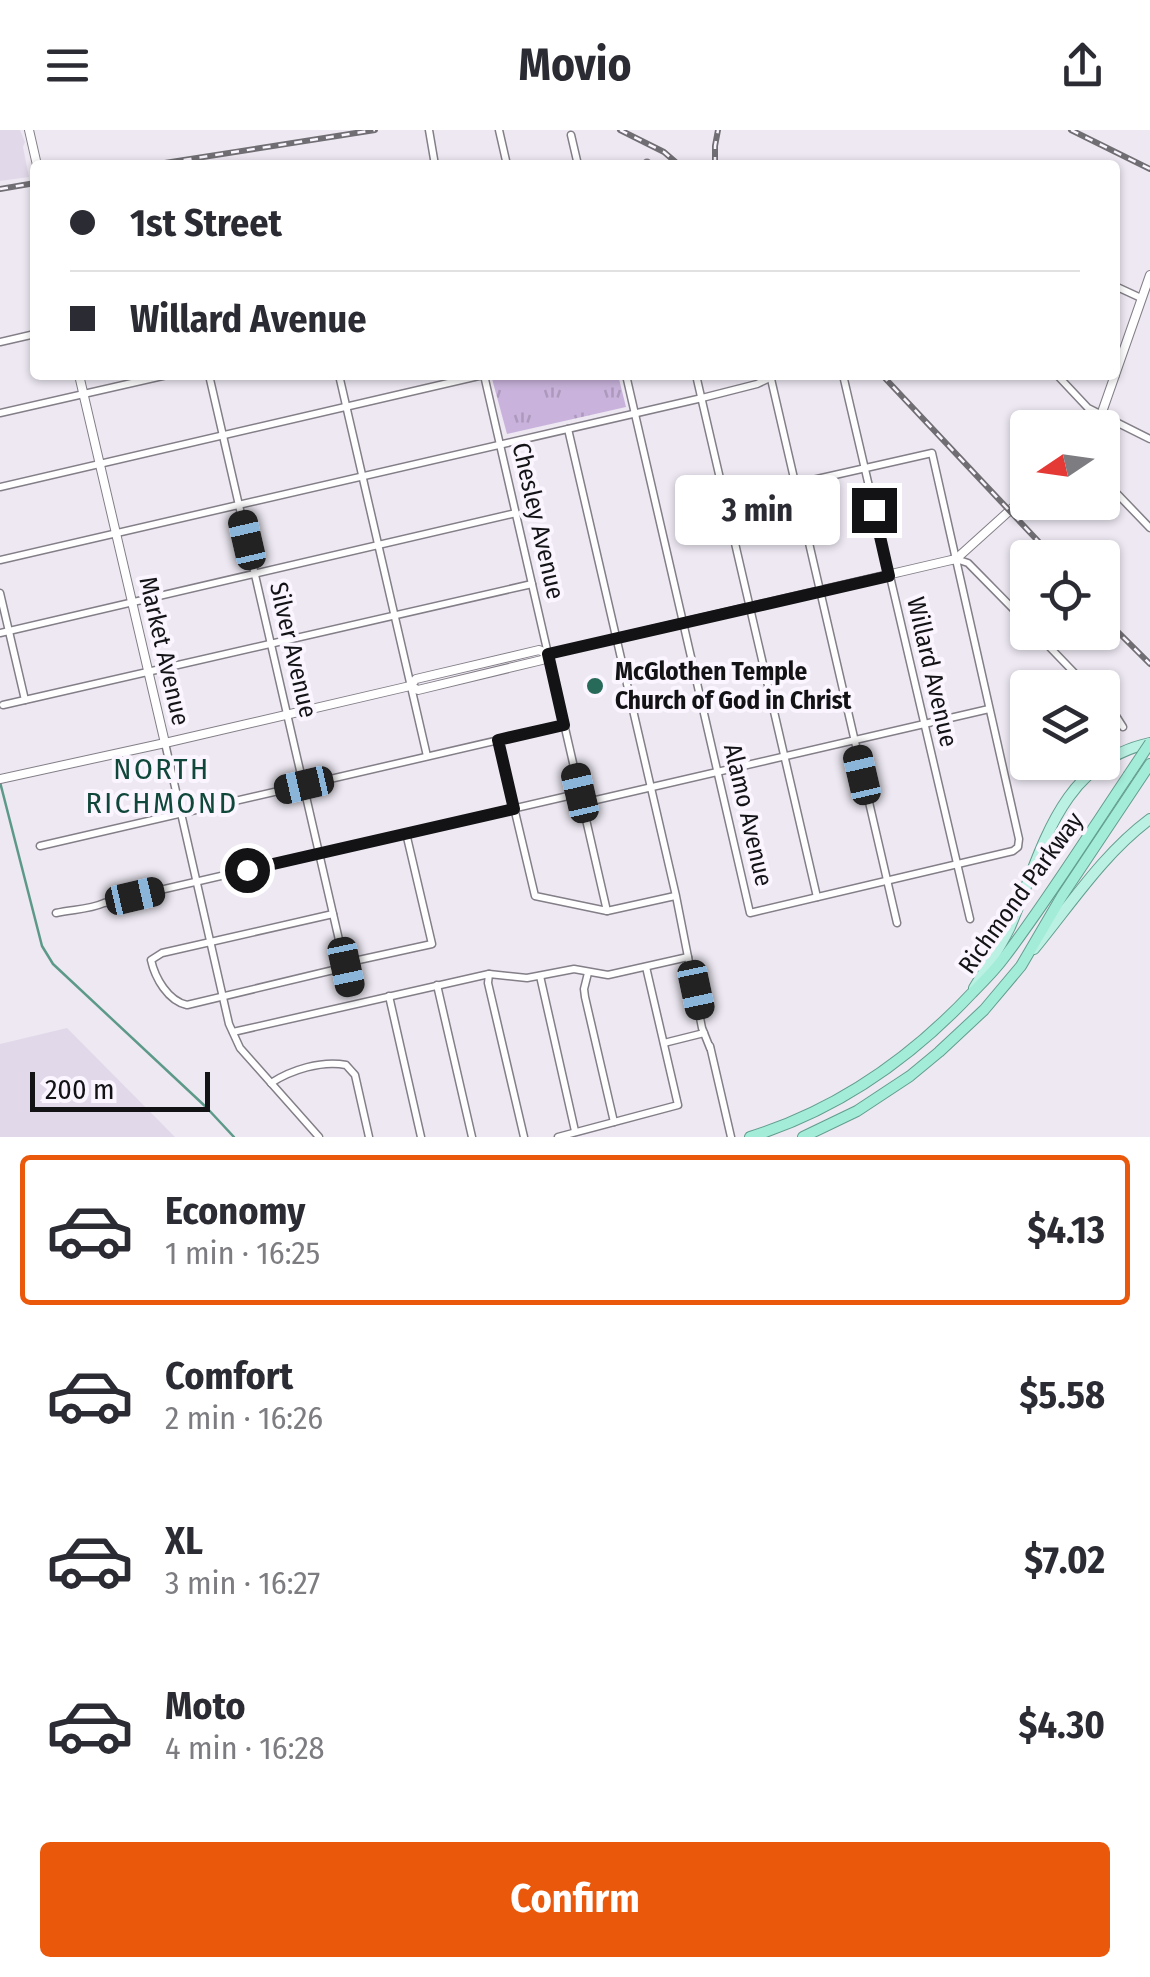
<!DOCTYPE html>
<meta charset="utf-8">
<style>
body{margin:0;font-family:"Fira Sans Condensed",sans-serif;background:#f7f7f7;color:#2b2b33;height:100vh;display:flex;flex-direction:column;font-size:38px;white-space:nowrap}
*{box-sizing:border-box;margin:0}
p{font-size:32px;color:#7c7c81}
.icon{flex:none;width:55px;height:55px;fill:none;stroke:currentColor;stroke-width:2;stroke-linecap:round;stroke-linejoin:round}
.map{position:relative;height:1007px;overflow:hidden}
.drawer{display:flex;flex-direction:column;background:#fff;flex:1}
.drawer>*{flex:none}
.banner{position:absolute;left:30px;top:30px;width:1090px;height:220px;border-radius:10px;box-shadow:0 2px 8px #0004;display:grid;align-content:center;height:220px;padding:0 40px;background:#fff}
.needle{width:65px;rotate:257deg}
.tools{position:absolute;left:1010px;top:280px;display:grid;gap:20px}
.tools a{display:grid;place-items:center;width:110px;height:110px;border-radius:10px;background:#fff;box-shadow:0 2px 8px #0004;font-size:50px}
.scale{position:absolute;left:30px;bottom:25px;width:180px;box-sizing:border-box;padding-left:10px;border:5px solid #131215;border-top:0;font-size:28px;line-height:35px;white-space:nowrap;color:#131215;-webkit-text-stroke:8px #faf5ff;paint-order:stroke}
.end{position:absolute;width:45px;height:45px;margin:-22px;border:12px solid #131215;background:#fff;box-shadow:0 0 0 5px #fff}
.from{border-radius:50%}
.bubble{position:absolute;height:70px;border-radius:10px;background:#fff;box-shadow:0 2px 8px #0004;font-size:32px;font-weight:700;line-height:70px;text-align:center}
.car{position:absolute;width:30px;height:60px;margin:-30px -15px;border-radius:12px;box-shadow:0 0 8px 2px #0007;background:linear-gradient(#222 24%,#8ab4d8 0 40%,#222 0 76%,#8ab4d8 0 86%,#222 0)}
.banner b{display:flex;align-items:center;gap:35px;height:95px;font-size:38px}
.banner b+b{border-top:2px solid #e1e1e2}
.banner i{width:25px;height:25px;background:#2b2b33}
ul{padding:18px 0 0;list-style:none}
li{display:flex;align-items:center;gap:30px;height:150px;margin:0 20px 15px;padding:0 20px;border:5px solid transparent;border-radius:10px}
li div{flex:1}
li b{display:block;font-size:38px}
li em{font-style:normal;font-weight:700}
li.active{border-color:#ea580c}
li>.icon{width:90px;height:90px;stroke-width:1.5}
.action{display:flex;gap:20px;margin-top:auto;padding:20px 40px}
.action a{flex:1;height:115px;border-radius:10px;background:#ea580c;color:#fff;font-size:40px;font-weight:700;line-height:115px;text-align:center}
header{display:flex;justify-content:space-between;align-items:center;height:130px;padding:0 40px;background:#fff;font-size:45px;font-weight:700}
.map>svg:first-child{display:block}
</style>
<header><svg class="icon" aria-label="menu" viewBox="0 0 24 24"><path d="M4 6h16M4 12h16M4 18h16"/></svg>Movio<svg class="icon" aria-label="share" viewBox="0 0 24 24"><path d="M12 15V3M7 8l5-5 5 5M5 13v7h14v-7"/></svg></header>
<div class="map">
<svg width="1150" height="1007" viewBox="0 0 1150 1007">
<defs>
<pattern id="park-tufts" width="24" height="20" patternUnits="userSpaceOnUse" patternTransform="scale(2.5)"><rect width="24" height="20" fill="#c9b3dc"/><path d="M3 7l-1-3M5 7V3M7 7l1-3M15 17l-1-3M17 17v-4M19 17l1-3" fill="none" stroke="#ac99bc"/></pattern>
</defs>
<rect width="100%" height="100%" fill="#ede8f2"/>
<g fill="#e1d9e9">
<path d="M0,0H20L25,12L23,17L29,47L0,51Z"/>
<path d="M67,898L175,1007H0V914Z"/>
</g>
<path fill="url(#park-tufts)" d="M491,245H618L626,277L507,304Z"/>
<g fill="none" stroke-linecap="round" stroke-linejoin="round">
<path stroke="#5d9989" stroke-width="2.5" d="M0,652L42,816L53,834L206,977L234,1007"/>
<defs>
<g id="minor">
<path d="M429,0L435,35"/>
<path d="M499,0L507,35"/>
<path d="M571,5L578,35"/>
<path d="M647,33V35"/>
<path d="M1115,156L1141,168"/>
<path d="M0,212L35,204"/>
<path d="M209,245L351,862"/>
<path d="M339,245L427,626"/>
<path d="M484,245L607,781"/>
<path d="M626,245L750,783L1013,721L1018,717L1019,709L932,323L795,354"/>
<path d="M696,245L817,767"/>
<path d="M843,245L970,789"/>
<path d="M1057,245L1088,278L1150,309"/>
<path d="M771,249L897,793"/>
<path d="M0,283L167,245"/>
<path d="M568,299L676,766L702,898L710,918"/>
<path d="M1102,348L1150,398"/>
<path d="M0,357L483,245"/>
<path d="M956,429L968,433L1028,494"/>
<path d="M0,430L702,268L757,254L776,245"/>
<path d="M0,463L25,570"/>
<path d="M1035,502L1089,558"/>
<path d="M0,503L516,383"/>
<path d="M1102,571L1116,586L1123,597"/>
<path d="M3,575L532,454"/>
<path d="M498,610L535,766L607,781L675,766"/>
<path d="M165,613L229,894L240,918L319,1007"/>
<path d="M583,673L989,579"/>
<path d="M40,716L564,595"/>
<path d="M56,783C73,779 88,780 104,773L581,663"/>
<path d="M333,784L162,823L151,830C155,848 168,871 187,875L346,837"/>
<path d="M345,833L432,814L406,703"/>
<path d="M588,843L584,859L585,867L614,992"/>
<path d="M489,844L488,853L524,1007"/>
<path d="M540,846L575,1001"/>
<path d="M437,855L472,1007"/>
<path d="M389,866L421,1007"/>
<path d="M233,902L489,844L527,848L574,839L608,845L688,827"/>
<path d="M664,913L704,903"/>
<path d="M710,916L731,1007"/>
<path d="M271,953C291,940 322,930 346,935L355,945L369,1007"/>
<path d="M558,1007L678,975L646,837"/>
</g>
<g id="tertiary">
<path d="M29,0L37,35"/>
<path d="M79,245L165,613"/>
<path d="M1115,245L1150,145"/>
<path d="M1093,298L1101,285L1115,245"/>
<path d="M410,556L418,560L542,530L548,524L947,431L956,429L1028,364"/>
<path d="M0,649L165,613L410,556L416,549L539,520L548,524"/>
</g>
<g id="primary">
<path d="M1034,819C1071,774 1103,724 1150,689"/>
<path d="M974,858C986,838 1000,818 1010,797C1042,723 1058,633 1150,613"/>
</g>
<g id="trunk">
<path d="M750,1007C837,980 910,929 972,863C983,852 994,841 1003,829C1048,770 1087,707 1128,646"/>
<path d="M803,1007L857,981L910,946L939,922L984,880L1021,836L1062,766L1150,634"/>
</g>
</defs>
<use href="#minor" stroke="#837e87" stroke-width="9"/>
<use href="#tertiary" stroke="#837e87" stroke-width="10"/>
<use href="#primary" stroke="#629d8e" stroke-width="12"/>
<use href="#trunk" stroke="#629d8e" stroke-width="12"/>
<use href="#minor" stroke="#fff" stroke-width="6"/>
<use href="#tertiary" stroke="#fff" stroke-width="8"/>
<use href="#primary" stroke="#baf1e2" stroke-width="10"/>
<use href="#trunk" stroke="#a3ecd8" stroke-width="10"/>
<defs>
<g id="rail">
<path d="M620,0L664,22L679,35"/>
<path d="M1071,0L1150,39"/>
<path d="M152,35L375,0"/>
<path d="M715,35V16L718,0"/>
<path d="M0,59L35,53"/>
<path d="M882,245L1054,428"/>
<path d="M1102,483L1116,500L1150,534"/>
</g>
</defs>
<use href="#rail" stroke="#706d73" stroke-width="6"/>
<use href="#rail" stroke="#faf5ff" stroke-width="2.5" stroke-dasharray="8" stroke-linecap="butt"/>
<defs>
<path id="trunk-bridge" d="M1128,646L1150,613"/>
</defs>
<use href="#trunk-bridge" stroke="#629d8e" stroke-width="12" stroke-linecap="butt"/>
<use href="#trunk-bridge" stroke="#a3ecd8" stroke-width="10"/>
</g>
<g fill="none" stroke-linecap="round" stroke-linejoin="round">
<path stroke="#131215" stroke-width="12" d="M247,740L514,679L498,610L564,595L548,524L889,446L874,380"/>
</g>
<circle fill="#286a5a" stroke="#faf5ff" stroke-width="4" cx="595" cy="556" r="10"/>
<g text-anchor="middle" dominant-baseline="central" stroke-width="8" stroke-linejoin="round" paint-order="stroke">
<g font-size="25" fill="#131215" stroke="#faf5ff">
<text transform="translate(538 391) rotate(77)">Chesley Avenue</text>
<text transform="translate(293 520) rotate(77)">Silver Avenue</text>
<text transform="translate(164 521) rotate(77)">Market Avenue</text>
<text transform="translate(932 542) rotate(77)">Willard Avenue</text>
<text transform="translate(748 685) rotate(77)">Alamo Avenue</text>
<text transform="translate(1021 763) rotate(-54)">Richmond Parkway</text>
</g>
<g font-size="25" font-weight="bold" fill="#131215" stroke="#faf5ff" text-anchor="start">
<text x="615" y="542">McGlothen Temple<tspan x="615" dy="29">Church of God in Christ</tspan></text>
</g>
<g font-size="30" letter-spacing="2.5" fill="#10473b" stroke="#faf5ff">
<text x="162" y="639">NORTH<tspan x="162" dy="34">RICHMOND</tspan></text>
</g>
</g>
</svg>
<div class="tools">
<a><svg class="needle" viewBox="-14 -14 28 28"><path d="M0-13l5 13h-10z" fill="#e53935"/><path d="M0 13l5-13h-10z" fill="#7c7c81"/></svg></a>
<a><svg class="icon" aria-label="locate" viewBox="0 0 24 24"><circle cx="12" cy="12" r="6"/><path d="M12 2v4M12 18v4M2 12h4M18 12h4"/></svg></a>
<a><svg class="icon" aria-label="layers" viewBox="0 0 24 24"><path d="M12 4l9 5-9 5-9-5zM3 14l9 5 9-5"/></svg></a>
</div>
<div class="scale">200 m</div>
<i class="end from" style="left:247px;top:740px"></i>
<i class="end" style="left:874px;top:380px"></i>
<div class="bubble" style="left:675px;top:345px;width:165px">3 min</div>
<i class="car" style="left:247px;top:410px;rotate:347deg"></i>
<i class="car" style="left:862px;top:645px;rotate:347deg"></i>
<i class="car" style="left:304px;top:655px;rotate:257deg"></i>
<i class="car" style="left:580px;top:663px;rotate:347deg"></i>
<i class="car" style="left:135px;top:766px;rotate:77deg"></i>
<i class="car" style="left:346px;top:837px;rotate:168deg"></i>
<i class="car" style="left:696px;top:860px;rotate:168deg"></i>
<div class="banner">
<b><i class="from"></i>1st Street</b>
<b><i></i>Willard Avenue</b>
</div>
</div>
<section class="drawer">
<ul>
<li class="active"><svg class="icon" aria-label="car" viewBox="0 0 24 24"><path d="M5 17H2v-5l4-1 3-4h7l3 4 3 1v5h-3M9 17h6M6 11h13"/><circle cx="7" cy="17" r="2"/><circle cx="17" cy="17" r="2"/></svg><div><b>Economy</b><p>1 min · 16:25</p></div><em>$4.13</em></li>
<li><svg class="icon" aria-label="car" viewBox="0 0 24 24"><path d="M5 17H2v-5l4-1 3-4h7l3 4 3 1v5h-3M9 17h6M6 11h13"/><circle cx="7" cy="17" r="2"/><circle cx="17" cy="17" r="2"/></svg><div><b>Comfort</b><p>2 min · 16:26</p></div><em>$5.58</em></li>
<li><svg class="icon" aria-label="car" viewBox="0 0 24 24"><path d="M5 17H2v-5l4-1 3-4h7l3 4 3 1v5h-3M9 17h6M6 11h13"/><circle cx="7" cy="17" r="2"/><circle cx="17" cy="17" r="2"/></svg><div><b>XL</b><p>3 min · 16:27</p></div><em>$7.02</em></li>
<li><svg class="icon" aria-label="car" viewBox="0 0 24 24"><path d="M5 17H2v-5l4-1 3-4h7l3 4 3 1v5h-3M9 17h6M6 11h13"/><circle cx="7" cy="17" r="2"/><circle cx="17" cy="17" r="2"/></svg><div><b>Moto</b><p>4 min · 16:28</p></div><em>$4.30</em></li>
</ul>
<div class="action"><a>Confirm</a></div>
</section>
